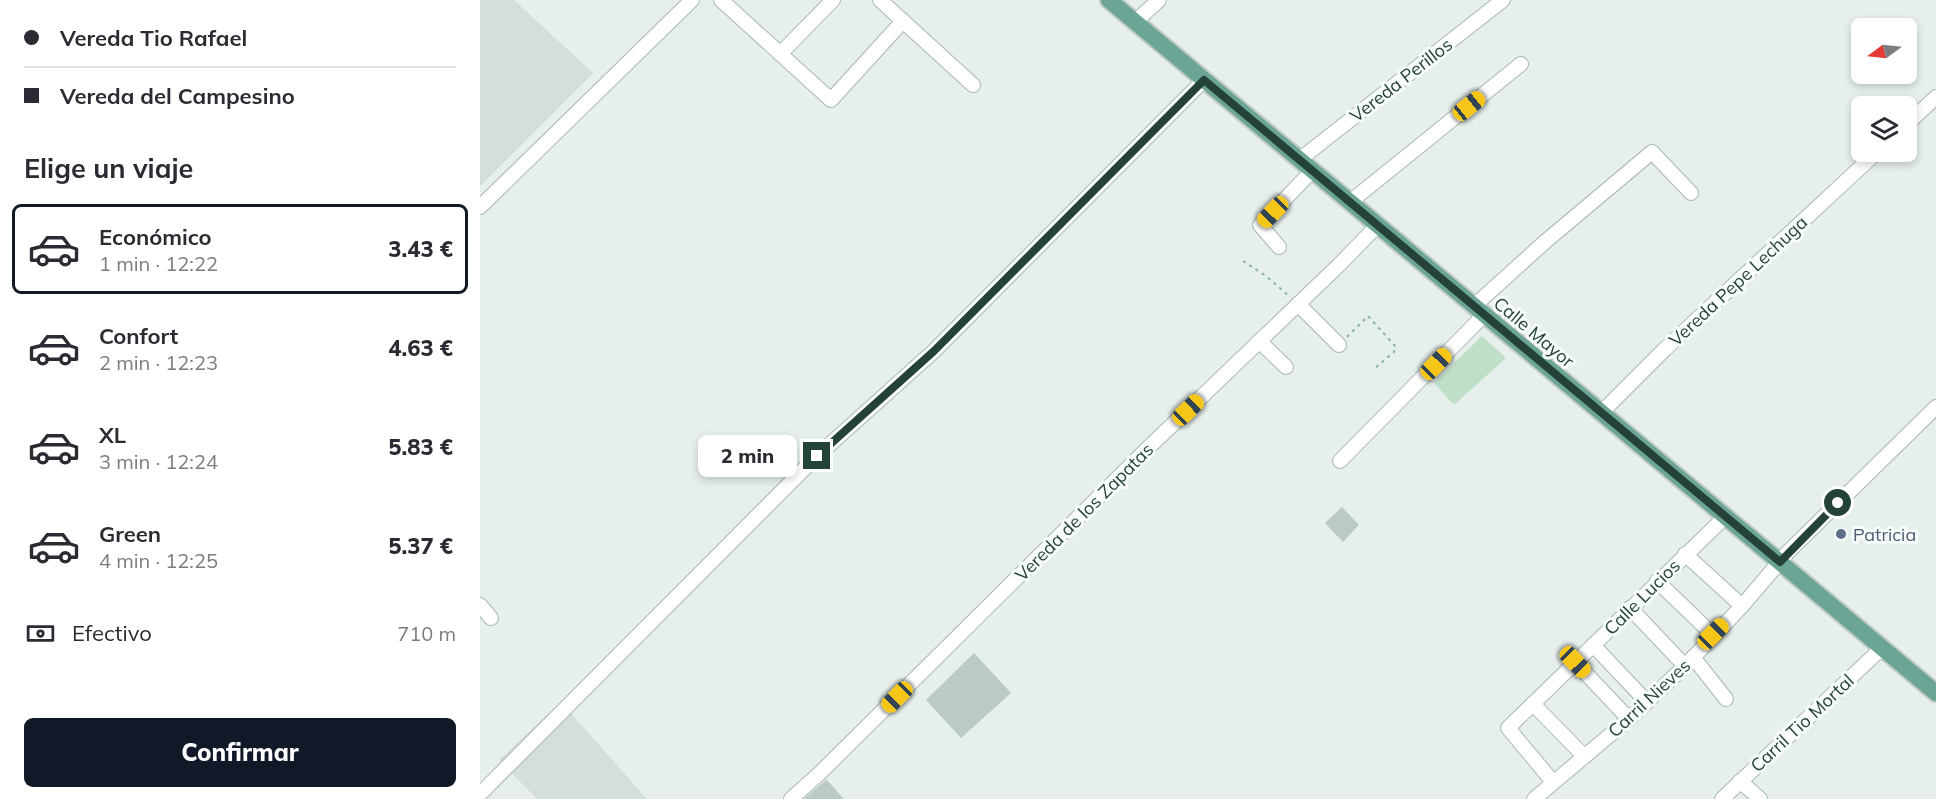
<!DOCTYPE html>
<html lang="es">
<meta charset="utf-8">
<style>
body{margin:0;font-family:Mulish,sans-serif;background:#f7f7f7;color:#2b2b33;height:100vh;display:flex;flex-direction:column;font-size:22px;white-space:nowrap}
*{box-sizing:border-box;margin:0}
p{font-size:20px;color:#7c7c81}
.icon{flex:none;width:33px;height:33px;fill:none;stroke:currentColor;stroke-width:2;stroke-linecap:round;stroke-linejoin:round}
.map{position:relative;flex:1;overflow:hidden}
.side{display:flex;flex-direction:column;background:#fff;width:480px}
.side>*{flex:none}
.hud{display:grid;align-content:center;height:132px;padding:0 24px;background:#fff}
.needle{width:39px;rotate:255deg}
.fabs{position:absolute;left:1371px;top:18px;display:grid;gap:12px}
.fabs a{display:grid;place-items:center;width:66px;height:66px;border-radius:9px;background:#fff;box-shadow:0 3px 9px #0003;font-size:30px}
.end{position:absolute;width:27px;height:27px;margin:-14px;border:8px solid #24423a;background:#fff;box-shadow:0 0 0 3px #fff}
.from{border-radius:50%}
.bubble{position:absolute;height:42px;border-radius:9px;background:#fff;box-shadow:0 3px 9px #0003;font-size:20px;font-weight:800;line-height:42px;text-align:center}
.car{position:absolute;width:18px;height:36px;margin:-18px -9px;border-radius:8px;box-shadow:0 0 4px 2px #0007;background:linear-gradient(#f5c518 24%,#345 0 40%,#f5c518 0 76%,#345 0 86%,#f5c518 0)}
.hud b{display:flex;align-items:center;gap:21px;height:57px;font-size:22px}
.hud b+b{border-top:2px solid #e1e1e2}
.hud i{width:15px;height:15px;background:#2b2b33}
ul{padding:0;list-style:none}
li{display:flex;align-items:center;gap:18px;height:90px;margin:0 12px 9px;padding:0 12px;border:3px solid transparent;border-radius:9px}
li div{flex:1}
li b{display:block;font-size:22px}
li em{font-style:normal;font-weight:800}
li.selected{border-color:#111827}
li>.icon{width:54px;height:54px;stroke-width:1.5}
h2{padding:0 24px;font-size:27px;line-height:72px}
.pay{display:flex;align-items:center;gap:15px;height:66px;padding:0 24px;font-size:22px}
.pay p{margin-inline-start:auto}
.primary-button{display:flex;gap:12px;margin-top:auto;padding:12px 24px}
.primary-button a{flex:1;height:69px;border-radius:9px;background:#111827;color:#fff;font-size:24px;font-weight:800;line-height:69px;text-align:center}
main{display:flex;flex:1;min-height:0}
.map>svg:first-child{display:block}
</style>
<main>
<section class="side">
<div class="hud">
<b><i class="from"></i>Vereda Tio Rafael</b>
<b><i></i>Vereda del Campesino</b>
</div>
<h2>Elige un viaje</h2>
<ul>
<li class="selected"><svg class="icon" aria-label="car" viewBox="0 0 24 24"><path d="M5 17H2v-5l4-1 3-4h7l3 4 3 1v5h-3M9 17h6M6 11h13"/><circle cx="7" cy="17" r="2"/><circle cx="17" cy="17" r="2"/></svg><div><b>Económico</b><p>1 min · 12:22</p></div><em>3.43 €</em></li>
<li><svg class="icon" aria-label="car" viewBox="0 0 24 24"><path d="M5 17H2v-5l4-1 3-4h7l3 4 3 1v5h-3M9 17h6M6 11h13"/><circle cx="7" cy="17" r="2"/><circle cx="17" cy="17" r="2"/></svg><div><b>Confort</b><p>2 min · 12:23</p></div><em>4.63 €</em></li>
<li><svg class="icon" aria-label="car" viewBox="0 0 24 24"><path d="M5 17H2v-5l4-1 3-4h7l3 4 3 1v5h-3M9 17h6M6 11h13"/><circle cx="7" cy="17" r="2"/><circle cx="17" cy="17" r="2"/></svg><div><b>XL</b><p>3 min · 12:24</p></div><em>5.83 €</em></li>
<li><svg class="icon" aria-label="car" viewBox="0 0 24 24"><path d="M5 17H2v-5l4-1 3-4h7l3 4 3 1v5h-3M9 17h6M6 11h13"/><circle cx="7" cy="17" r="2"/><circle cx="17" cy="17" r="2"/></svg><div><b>Green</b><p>4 min · 12:25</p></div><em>5.37 €</em></li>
</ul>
<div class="pay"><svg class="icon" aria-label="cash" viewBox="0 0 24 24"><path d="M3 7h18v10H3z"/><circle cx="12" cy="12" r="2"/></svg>Efectivo<p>710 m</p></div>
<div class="primary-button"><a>Confirmar</a></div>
</section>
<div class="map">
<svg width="1456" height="799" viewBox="0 0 1456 799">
<rect width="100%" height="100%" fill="#e6efeb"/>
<g fill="#d4dfda">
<path d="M0,0H34L113,73L0,186Z"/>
<path d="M81,702L167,799H57L19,760Z"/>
</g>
<path fill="#bfe0c8" d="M1002,336L1026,358L974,405L954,383Z"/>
<g fill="#bbcac4">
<path d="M862,507L879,525L863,542L845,523Z"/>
<path d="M494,653L531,693L481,738L446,700Z"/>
<path d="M346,779L364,799H324L346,780Z"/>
</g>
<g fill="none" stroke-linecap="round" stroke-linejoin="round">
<defs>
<g id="minor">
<path d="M241,0L351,100L423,21"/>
<path d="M400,0L493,85"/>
<path d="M655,22L679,0"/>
<path d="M300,54L353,0"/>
<path d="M1426,125L1456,97"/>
<path d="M819,160L1023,0"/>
<path d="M870,202L1041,64"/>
<path d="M0,207L212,0"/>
<path d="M799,247L780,225L832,171"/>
<path d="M818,304L859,345"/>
<path d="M994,306L1066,241L1172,152L1211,193"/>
<path d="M779,341L806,367"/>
<path d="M1121,413L1185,349L1397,152"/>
<path d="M860,461L1004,315"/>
<path d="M1205,554L1262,606"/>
<path d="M1177,581L1233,635"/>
<path d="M0,605L11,618"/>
<path d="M1150,608L1205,666"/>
<path d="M1113,645L1167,702"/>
<path d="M1213,657L1246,699"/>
<path d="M1095,662L1149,719"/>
<path d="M1053,704L1104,756"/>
<path d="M1260,781L1280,799"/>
<path d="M1073,782L1028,728L1245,517"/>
<path d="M0,794L337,456L454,351L724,80"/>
<path d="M311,799L340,773L666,450L859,265L897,226"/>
<path d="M1054,799L1149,719L1205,666L1262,606L1308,552L1456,407"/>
<path d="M1242,799L1403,647"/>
</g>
<path id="major" d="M629,0L1456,693"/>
</defs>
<use href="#minor" stroke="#a8b8b2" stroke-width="16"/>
<use href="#major" stroke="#c2cac8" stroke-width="20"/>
<g stroke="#86b3a5" stroke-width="2" stroke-dasharray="3 4.5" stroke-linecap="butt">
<path d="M763,261L786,276L809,296"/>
<path d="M867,337L888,316L916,347L914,352L895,368"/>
</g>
<use href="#minor" stroke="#fff" stroke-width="14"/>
<use href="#major" stroke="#6aa596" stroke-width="16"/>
</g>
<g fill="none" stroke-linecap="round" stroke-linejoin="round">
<path stroke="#24423a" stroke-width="8" d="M337,456L454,351L724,80L1300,562L1358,503"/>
</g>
<circle fill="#5c6f8a" stroke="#f7fbf9" stroke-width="2" cx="1361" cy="534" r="6"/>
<g text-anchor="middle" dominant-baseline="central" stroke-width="6" stroke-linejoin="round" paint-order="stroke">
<g font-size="18" fill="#24423a" stroke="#f7fbf9">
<text transform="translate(921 80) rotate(-38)">Vereda Perillos</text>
<text transform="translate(1258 281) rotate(-43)">Vereda Pepe Lechuga</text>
<text transform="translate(1054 332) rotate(40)">Calle Mayor</text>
<text transform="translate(604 512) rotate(-45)">Vereda de los Zapatas</text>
<text transform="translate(1162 597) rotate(-45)">Calle Lucios</text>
<text transform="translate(1169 698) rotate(-43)">Carril Nieves</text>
<text transform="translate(1322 723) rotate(-43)">Carril Tio Mortal</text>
</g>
<g font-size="18" fill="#4e5e75" stroke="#f7fbf9" text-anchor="start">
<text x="1373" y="534">Patricia</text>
</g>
</g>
</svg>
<div class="fabs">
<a><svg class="needle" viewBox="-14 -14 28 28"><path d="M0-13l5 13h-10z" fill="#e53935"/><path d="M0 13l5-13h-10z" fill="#7c7c81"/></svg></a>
<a><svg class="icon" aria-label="layers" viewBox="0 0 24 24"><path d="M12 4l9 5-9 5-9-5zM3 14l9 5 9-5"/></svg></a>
</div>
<i class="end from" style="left:1358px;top:503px"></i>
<i class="end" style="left:337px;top:456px"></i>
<div class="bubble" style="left:218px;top:435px;width:99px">2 min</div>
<i class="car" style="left:989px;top:106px;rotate:51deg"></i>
<i class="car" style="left:793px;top:212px;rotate:224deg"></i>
<i class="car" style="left:956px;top:364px;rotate:44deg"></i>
<i class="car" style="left:708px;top:410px;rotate:46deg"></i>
<i class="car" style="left:1233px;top:634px;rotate:45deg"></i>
<i class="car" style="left:1095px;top:662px;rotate:136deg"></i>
<i class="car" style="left:417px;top:697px;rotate:225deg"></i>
</div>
</main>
